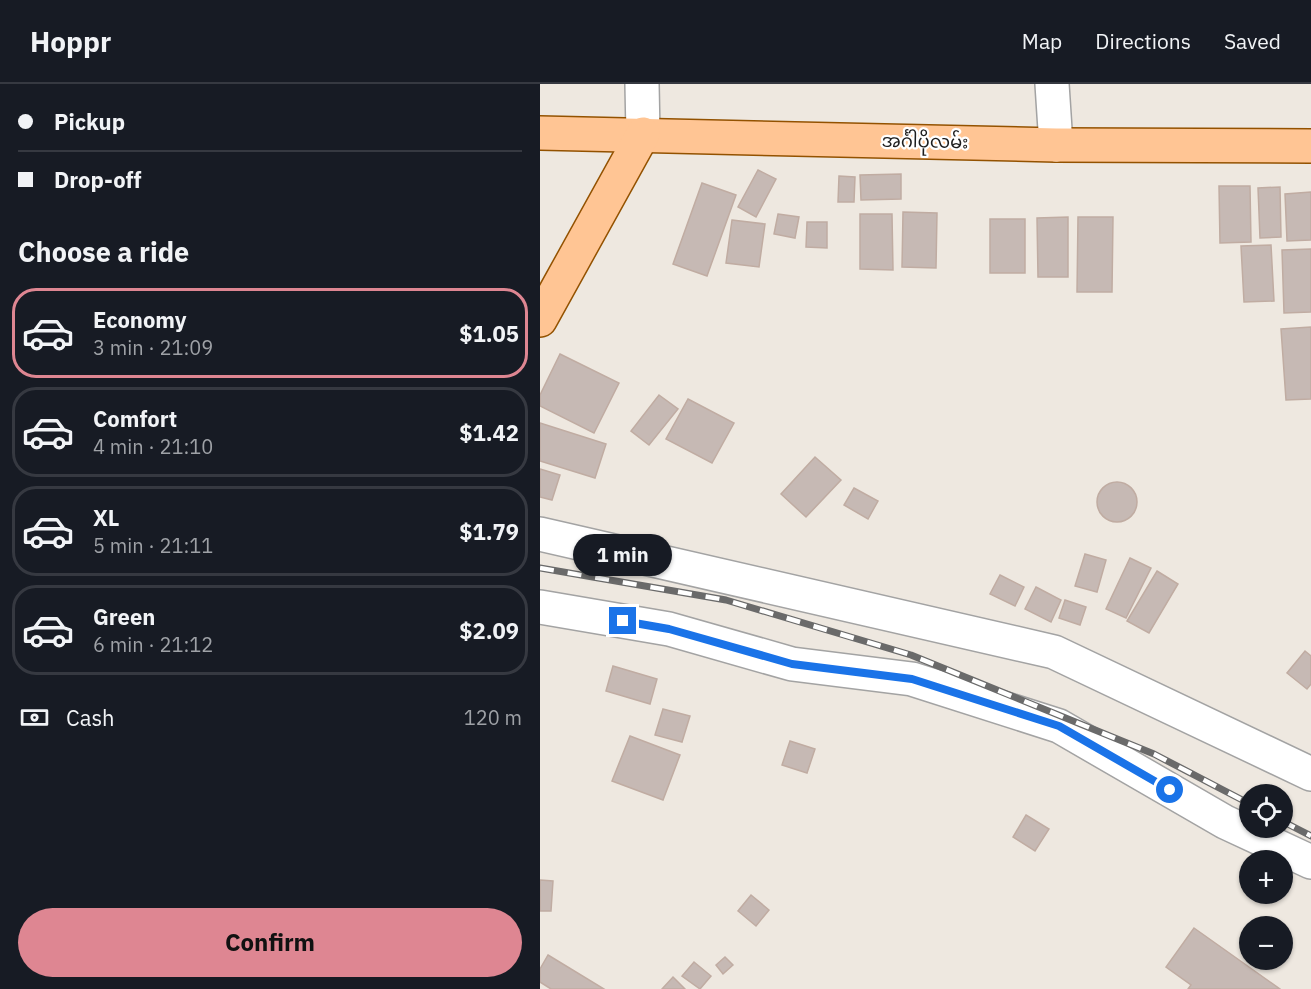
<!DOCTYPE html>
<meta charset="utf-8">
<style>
body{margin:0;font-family:"IBM Plex Sans","Noto Sans Myanmar",sans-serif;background:#242831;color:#f1f3f6;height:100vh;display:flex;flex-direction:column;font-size:22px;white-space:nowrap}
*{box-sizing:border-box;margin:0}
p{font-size:20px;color:#9ea1a6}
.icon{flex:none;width:33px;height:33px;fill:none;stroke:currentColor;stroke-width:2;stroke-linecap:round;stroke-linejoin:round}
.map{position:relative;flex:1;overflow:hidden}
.sheet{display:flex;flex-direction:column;background:#171b24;width:540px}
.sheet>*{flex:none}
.hud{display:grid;align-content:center;height:132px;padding:0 18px;background:#171b24}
.fabs{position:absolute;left:699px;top:700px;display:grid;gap:12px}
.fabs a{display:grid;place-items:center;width:54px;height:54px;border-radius:50%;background:#171b24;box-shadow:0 2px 4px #0004;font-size:30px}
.end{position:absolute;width:27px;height:27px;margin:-14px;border:8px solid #1a73e8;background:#fff;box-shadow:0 0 0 3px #fff}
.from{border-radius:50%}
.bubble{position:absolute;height:42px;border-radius:21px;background:#171b24;box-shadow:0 2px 4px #0004;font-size:20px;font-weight:800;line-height:42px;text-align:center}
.hud b{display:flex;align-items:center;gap:21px;height:57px;font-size:22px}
.hud b+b{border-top:2px solid #363941}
.hud i{width:15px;height:15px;background:#f1f3f6}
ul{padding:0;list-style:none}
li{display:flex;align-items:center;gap:18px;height:90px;margin:0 12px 9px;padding:0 6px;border:3px solid #363941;border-radius:24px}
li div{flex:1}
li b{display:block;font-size:22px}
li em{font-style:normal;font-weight:800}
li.active{border-color:#de8692}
li>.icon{width:54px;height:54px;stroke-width:1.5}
h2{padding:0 18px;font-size:27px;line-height:72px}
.pay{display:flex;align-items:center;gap:15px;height:66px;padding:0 18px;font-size:22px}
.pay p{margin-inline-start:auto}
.cta{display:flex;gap:12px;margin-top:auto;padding:12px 18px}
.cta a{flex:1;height:69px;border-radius:36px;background:#de8692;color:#111;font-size:24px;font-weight:800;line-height:69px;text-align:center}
header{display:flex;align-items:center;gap:36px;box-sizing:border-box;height:84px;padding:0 30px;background:#171b24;border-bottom:2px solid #363941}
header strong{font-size:28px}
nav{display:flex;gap:33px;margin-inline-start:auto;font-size:21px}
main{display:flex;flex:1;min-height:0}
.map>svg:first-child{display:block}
</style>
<header>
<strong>Hoppr</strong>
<nav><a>Map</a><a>Directions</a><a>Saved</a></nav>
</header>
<main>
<section class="sheet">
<div class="hud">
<b><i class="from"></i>Pickup</b>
<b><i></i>Drop-off</b>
</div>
<h2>Choose a ride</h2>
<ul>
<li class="active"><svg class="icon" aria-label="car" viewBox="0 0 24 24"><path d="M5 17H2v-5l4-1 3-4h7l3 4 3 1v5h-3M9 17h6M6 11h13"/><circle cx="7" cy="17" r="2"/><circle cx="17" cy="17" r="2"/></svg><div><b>Economy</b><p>3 min · 21:09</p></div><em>$1.05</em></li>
<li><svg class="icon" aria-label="car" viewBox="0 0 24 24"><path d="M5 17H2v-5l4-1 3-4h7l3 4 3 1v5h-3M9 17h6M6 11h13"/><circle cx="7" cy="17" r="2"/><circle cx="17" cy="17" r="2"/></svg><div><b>Comfort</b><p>4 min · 21:10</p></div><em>$1.42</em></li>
<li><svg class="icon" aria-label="car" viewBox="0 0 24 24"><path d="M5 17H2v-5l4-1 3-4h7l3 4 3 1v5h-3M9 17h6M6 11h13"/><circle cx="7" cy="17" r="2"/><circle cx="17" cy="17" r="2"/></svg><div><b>XL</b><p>5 min · 21:11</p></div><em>$1.79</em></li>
<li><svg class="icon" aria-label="car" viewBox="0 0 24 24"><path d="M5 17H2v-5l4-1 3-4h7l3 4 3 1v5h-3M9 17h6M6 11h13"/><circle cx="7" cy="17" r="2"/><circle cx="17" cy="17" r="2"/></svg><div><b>Green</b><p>6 min · 21:12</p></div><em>$2.09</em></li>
</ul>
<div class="pay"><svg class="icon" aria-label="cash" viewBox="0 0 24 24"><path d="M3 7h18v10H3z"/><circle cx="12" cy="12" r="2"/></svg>Cash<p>120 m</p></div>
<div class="cta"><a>Confirm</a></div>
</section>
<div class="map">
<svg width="771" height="905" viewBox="0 0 771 905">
<rect width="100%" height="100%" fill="#eee8e0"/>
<g fill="#c6b9b4" stroke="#c0aca2" stroke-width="1.5">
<path d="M218,86L236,95L216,133L198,123Z"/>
<path d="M361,90V115L321,116L320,91Z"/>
<path d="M299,92L315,93L314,118H298Z"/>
<path d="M162,99L196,111L167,192L133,180Z"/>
<path d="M679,102H710L711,158L680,159Z"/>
<path d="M740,103L741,153L720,154L718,104Z"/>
<path d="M771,108V156L747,157L745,110Z"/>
<path d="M363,128L397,129L396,184L362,183Z"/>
<path d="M238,130L259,133L255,154L234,150Z"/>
<path d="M320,130H352L353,186L320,185Z"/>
<path d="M528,133V193H498L497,134Z"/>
<path d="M538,133H573L572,208H537Z"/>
<rect x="450" y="135" width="35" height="54"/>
<path d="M192,136L225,140L219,183L186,179Z"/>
<path d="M267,138H287V164L266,163Z"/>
<path d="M731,161L734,217L704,218L701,162Z"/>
<path d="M771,165V228L744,229L742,166Z"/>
<path d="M771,243V315L746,316L741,245Z"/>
<path d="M20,270L79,299L54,349L0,322V311Z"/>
<path d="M119,311L138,325L109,361L91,347Z"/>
<path d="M148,315L194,339L172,379L126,355Z"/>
<path d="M0,339L66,360L55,394L0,377Z"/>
<path d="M275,373L301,396L266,433L241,410Z"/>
<path d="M0,385L20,391L12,416L0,413Z"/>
<circle cx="577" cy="418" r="20"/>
<path d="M314,404L338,417L328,435L304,421Z"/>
<path d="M545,470L566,476L557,508L535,502Z"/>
<path d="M590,474L611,484L586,534L566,525Z"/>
<path d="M617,487L638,500L609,549L587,537Z"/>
<path d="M460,491L484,503L475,522L450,510Z"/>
<path d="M496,503L521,516L511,538L485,525Z"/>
<path d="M525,516L546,523L540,541L519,534Z"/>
<path d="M765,567L771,572V600L767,605L747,589Z"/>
<path d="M73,582L117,595L110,620L66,607Z"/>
<path d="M123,625L150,632L142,658L115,651Z"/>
<path d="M90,652L140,671L123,716L72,697Z"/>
<path d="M250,657L275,665L267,689L242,681Z"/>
<path d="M486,731L509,745L495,767L473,753Z"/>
<path d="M0,796L13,797L11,827H0Z"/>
<path d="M211,811L229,826L216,842L198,827Z"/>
<path d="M654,844L740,905H648L651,901L626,883Z"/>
<path d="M8,871L64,905H11L0,898V885Z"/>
<path d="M185,873L193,881L183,890L176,881Z"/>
<path d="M154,878L171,892L160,905L142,892Z"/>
<path d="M133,893L145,905H122Z"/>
</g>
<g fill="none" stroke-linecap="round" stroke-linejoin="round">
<defs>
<g id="minor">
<path d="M102,0L103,50"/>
<path d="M512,0L516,61"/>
<path d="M0,450L514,568L771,690"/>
<path d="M0,523L129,545L252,580L372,595L519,642L685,738L771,778"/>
</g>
<g id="major">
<path d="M0,49L516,61L771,62"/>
<path d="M0,236L103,50"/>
</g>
</defs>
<use href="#minor" stroke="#a3a3a3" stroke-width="36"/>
<use href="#major" stroke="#935200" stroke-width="36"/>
<use href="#minor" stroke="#fff" stroke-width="33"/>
<use href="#major" stroke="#ffc594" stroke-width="33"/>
<defs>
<g id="rail">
<path d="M0,484L186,516L371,571L614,670L710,720"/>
<path d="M742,737L771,752"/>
</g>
</defs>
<use href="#rail" stroke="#6a6a6a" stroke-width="7"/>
<use href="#rail" stroke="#fff" stroke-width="4.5" stroke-dasharray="14" stroke-linecap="butt"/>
</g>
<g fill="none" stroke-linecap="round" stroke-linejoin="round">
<path stroke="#1a73e8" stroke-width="8" d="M83,537L129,545L252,580L372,595L519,642L630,706"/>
</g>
<g text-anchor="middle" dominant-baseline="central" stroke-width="4.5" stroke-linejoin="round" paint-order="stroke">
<g font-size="18" fill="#1c1c1c" stroke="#fff">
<text transform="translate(385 57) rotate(1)">အင်္ဂါပိုလမ်း</text>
</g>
</g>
</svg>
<div class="fabs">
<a><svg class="icon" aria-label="locate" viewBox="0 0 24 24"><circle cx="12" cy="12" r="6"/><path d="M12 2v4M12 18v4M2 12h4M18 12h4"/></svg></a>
<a>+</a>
<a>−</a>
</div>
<i class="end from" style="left:630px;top:706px"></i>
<i class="end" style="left:83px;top:537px"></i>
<div class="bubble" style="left:33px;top:450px;width:99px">1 min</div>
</div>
</main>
